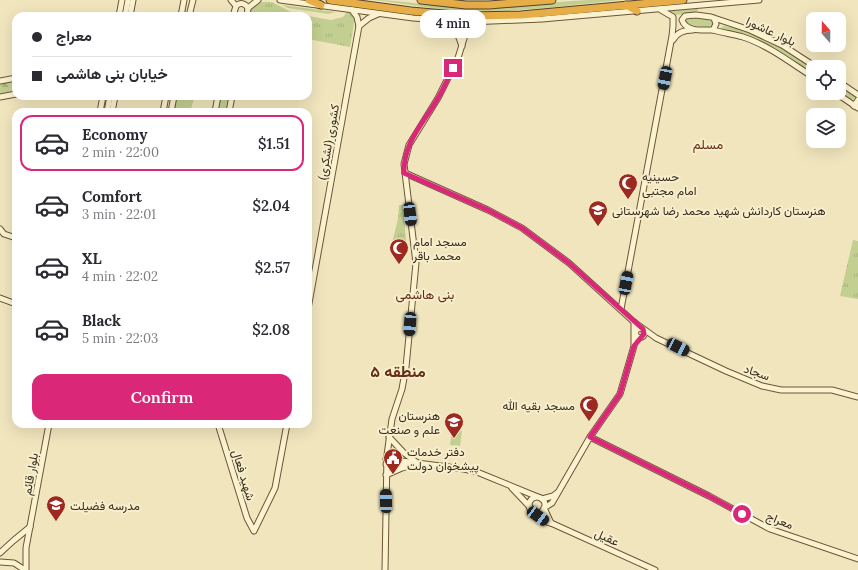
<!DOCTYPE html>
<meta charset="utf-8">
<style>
body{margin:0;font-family:Lora,Vazirmatn,serif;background:#f7f7f7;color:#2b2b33;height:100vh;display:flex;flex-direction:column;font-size:15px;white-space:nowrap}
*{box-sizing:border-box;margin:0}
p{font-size:13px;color:#7c7c81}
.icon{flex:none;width:22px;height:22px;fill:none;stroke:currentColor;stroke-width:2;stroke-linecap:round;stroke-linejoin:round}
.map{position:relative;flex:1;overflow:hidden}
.sheet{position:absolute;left:12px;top:108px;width:300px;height:320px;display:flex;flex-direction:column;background:#fff;border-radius:12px;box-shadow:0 4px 16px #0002}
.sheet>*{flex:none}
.guide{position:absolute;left:12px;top:12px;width:300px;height:88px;border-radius:12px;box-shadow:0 4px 16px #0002;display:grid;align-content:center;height:88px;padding:0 20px;background:#fff}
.needle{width:26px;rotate:340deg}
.fabs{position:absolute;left:806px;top:12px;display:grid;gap:8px}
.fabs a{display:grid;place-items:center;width:40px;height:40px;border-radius:8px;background:#fff;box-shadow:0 4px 16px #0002;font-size:20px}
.end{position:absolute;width:18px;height:18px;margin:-9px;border:5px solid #db2777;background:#fff;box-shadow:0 0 0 2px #fff}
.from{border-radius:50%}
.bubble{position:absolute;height:28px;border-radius:12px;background:#fff;box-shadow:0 4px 16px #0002;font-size:13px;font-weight:600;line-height:28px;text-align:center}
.car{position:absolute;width:12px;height:24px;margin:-12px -6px;border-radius:5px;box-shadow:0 0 3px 1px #0007;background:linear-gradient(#222 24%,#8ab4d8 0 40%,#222 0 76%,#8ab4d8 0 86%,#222 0)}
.guide b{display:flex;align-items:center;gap:14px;height:38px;font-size:15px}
.guide b+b{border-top:1px solid #e1e1e2}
.guide i{width:10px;height:10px;background:#2b2b33}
ul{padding:7px 0 0;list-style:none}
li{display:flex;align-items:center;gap:12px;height:56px;margin:0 8px 6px;padding:0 12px;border:2px solid transparent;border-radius:12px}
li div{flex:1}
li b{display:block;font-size:15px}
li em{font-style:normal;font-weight:600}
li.current{border-color:#db2777}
li>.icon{width:36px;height:36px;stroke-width:1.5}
.primary-button{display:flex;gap:8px;margin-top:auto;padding:8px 20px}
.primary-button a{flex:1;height:46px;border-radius:12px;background:#db2777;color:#fff;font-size:16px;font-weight:600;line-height:46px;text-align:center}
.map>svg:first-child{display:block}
</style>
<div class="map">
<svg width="858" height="570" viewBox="0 0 858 570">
<defs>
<pattern id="forest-firs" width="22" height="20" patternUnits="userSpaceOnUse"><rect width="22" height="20" fill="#c3cf90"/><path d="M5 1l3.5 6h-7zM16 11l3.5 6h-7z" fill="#a8b27c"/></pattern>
<pattern id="park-tufts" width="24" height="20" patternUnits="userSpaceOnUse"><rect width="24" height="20" fill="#c3cf90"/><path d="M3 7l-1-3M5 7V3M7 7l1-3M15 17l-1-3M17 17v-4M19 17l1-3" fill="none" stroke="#a8b27c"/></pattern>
</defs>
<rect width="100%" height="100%" fill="#f0e5bd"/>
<g fill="#c3cf90">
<path d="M373,0C405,0 437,8 469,8C509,8 548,2 587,0C599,0 610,0 621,0C572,5 522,12 472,11C439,10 406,4 373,0Z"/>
<path d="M282,5L336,12L328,14L288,8Z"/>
<path d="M699,8L696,13L675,15L669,11Z"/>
<path d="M687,18C696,18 706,18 714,22L713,26C704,28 693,26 685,22V19Z"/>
<path d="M723,26C757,30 786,50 813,68V74L780,52L751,38L722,30L721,28Z"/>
<path d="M839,85L855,96L854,99L851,100L839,92Z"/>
<path d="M220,96H229L226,112H217Z"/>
<path d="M452,430L462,431L460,446L450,445Z"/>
</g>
<path fill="url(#forest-firs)" d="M16,79V91L0,94V83Z"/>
<g fill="url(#park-tufts)">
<path d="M261,2H272L291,12L300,16H249L250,9Z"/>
<path d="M347,12L353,14L355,18L350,47L308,39V16H301L302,15L331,20L343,17Z"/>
<path d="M174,96H192L194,99L190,112H171Z"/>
<path d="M399,205H403L407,252L393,247L392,243L398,219Z"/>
<path d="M853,240L858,241V299L840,296Z"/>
</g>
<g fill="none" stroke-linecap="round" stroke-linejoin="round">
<defs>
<g id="secondary">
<path d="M231,0L236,6L233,16"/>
<path d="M280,0L413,18L469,22L542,19L759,0"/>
<path d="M236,6C240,2 245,3 248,8"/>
<path d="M119,16L122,0"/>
<path d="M125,16L128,0"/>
<path d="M130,16L133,0"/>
<path d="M181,16L184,0"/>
<path d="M189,16L193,0"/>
<path d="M247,16L248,8L258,0"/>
<path d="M714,18L716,24L713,30C703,30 686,32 682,20L685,16L696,15L711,17L750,30L782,45L816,67"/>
<path d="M447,20C456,28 458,35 462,46"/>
<path d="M359,26L369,18L378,14"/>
<path d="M713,30C723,33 733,34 743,37C768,45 791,63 813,77"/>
<path d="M673,40C677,32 684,30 693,30"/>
<path d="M0,81L16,78"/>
<path d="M839,82L858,95"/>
<path d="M836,93L858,108"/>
<path d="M0,97L16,94"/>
<path d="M854,106L858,100"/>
<path d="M100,112L103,96"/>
<path d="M107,112L110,96"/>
<path d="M112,112L115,96"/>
<path d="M163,112L166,96"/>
<path d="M171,112L174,96"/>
<path d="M215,112L218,96"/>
<path d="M229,112L232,96"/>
<path d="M405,173L488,210L522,228L569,263L634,322L656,338L726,371L762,386L781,390H832L858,397"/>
<path d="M0,229L4,234L16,238"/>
<path d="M0,298L16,304"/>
<path d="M308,309L359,26L357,17L352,10"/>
<path d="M621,309L672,36L673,26V17L661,10"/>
<circle cx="640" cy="333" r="4.5"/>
<path d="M218,424L247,518L254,531L275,488L287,424"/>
<path d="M389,437L403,452L416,462"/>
<path d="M590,437L709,496L770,529L858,559"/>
<path d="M386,459L464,469L477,472L538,497"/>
<path d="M386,464H405"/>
<path d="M386,475L402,468L416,464"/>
<path d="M512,488L530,507"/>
<circle cx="537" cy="505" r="8"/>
<path d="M542,499L553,496L557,493"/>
<path d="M534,512L547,522L551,523L655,570"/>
<path d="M551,523L544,508L552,503L590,437L620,394L634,346V322"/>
<path d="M0,553L13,541L30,527"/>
<path d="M0,562L14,563L25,570"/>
<path d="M26,570V548L49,424"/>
<path d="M385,570L387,455L392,419L402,389L406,367L416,263L404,164L409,145L438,98L458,58L469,22"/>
</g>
<g id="highway">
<path d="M309,0L321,5"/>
<path d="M330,0L411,11L466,16L521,15L683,0"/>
<path d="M421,0L466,5H489L552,0"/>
<path d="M626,5L637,11"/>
</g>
</defs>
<use href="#secondary" stroke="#6b5638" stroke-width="7"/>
<use href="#highway" stroke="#56422a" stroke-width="9"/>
<use href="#secondary" stroke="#fbf2d0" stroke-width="5"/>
<use href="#highway" stroke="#e7ad47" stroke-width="7"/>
</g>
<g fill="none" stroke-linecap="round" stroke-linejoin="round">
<path stroke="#db2777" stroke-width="5" d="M453,68C448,78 444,88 438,98C424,123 403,142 404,173L488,210L522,228L569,263L643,329L644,334L634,346L620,394L590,437L709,496L742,514"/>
</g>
<defs>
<symbol id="mosque-pin" viewBox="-11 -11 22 30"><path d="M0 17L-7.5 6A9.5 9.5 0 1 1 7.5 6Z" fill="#9c2a21" stroke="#f7eecd"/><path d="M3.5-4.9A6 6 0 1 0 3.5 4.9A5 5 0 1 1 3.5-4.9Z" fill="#fff"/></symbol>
<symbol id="school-pin" viewBox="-11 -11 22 30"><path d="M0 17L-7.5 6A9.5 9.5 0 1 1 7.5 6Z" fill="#9c2a21" stroke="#f7eecd"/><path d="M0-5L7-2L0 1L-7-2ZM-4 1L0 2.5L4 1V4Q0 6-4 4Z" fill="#fff"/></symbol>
<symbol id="civic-pin" viewBox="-11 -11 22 30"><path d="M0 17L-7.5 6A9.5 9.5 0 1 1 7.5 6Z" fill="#9c2a21" stroke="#f7eecd"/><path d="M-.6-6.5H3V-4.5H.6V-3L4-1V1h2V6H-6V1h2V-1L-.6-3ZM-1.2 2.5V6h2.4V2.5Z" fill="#fff"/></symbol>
</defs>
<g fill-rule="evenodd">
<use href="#mosque-pin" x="617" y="172" width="22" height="30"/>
<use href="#school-pin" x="587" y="199" width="22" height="30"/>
<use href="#mosque-pin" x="388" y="237" width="22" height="30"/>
<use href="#mosque-pin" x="578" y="394" width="22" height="30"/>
<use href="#school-pin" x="443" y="411" width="22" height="30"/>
<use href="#civic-pin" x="382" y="447" width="22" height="30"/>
<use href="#school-pin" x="45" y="494" width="22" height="30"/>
</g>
<g text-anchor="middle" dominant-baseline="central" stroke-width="4" stroke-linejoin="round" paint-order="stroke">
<g font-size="12" fill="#372b1b" stroke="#f7eecd">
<text transform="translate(771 31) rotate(25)">بلوار عاشورا</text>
<text transform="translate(328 142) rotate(-80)">کشوری (لشکری)</text>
<text transform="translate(757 372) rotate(19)">سجاد</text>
<text transform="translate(30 474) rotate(-80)">بلوار قائم</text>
<text transform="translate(244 475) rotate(73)">شهید فعال</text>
<text transform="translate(780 520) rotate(22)">معراج</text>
<text transform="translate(607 537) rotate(24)">عقیل</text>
</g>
<g font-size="12" fill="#372b1b" stroke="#f7eecd" text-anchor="start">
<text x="642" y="176">حسینیه<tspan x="642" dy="14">امام مجتبی</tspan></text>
<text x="612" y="210">هنرستان کاردانش شهید محمد رضا شهرستانی</text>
<text x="413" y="241">مسجد امام<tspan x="413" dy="14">محمد باقر</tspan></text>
<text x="575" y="405" text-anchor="end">مسجد بقیه الله</text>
<text x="440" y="415" text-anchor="end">هنرستان<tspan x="440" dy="14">علم و صنعت</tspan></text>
<text x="407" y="451">دفتر خدمات<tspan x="407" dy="14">پیشخوان دولت</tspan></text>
<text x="70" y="505">مدرسه فضیلت</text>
</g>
<g font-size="13" fill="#672e17" stroke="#f7eecd">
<text x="708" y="144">مسلم</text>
<text x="425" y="294">بنی هاشمی</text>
</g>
<g font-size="16" font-weight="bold" fill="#672e17" stroke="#f7eecd">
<text x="398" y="371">منطقه ۵</text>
</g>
</g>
</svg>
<div class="fabs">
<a><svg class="needle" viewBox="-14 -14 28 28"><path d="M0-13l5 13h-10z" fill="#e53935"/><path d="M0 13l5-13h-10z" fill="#7c7c81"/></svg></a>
<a><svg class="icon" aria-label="locate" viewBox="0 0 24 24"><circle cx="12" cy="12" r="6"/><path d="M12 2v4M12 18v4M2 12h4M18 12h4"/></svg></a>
<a><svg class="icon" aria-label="layers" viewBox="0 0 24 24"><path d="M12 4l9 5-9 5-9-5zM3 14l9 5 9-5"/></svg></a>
</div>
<i class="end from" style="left:742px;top:514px"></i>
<i class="end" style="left:453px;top:68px"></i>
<div class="bubble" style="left:420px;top:10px;width:66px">4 min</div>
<i class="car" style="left:665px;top:78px;rotate:191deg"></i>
<i class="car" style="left:410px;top:214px;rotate:173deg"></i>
<i class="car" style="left:626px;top:283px;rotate:11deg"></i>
<i class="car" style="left:410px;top:324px;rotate:184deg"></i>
<i class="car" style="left:678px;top:347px;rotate:117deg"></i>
<i class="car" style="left:386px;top:501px;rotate:359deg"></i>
<i class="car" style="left:538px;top:516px;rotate:126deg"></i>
<div class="guide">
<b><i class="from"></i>معراج</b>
<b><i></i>خیابان بنی هاشمی</b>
</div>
<section class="sheet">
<ul>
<li class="current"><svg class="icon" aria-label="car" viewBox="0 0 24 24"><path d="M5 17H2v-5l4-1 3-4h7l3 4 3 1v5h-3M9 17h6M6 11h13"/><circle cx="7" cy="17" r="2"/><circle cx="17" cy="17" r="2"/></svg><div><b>Economy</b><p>2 min · 22:00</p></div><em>$1.51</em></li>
<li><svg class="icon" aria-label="car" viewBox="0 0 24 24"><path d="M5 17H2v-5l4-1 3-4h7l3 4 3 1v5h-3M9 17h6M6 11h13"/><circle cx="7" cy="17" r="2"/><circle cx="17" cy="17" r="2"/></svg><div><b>Comfort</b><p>3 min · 22:01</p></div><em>$2.04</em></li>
<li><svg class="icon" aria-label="car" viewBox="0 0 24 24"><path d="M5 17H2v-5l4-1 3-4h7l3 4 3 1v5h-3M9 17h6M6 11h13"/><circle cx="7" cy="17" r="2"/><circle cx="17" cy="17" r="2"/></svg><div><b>XL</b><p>4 min · 22:02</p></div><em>$2.57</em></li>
<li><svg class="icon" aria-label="car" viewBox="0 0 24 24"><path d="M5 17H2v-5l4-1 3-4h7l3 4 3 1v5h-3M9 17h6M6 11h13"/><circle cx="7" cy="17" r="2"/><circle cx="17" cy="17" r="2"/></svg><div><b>Black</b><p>5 min · 22:03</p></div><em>$2.08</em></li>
</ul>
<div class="primary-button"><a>Confirm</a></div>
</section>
</div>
